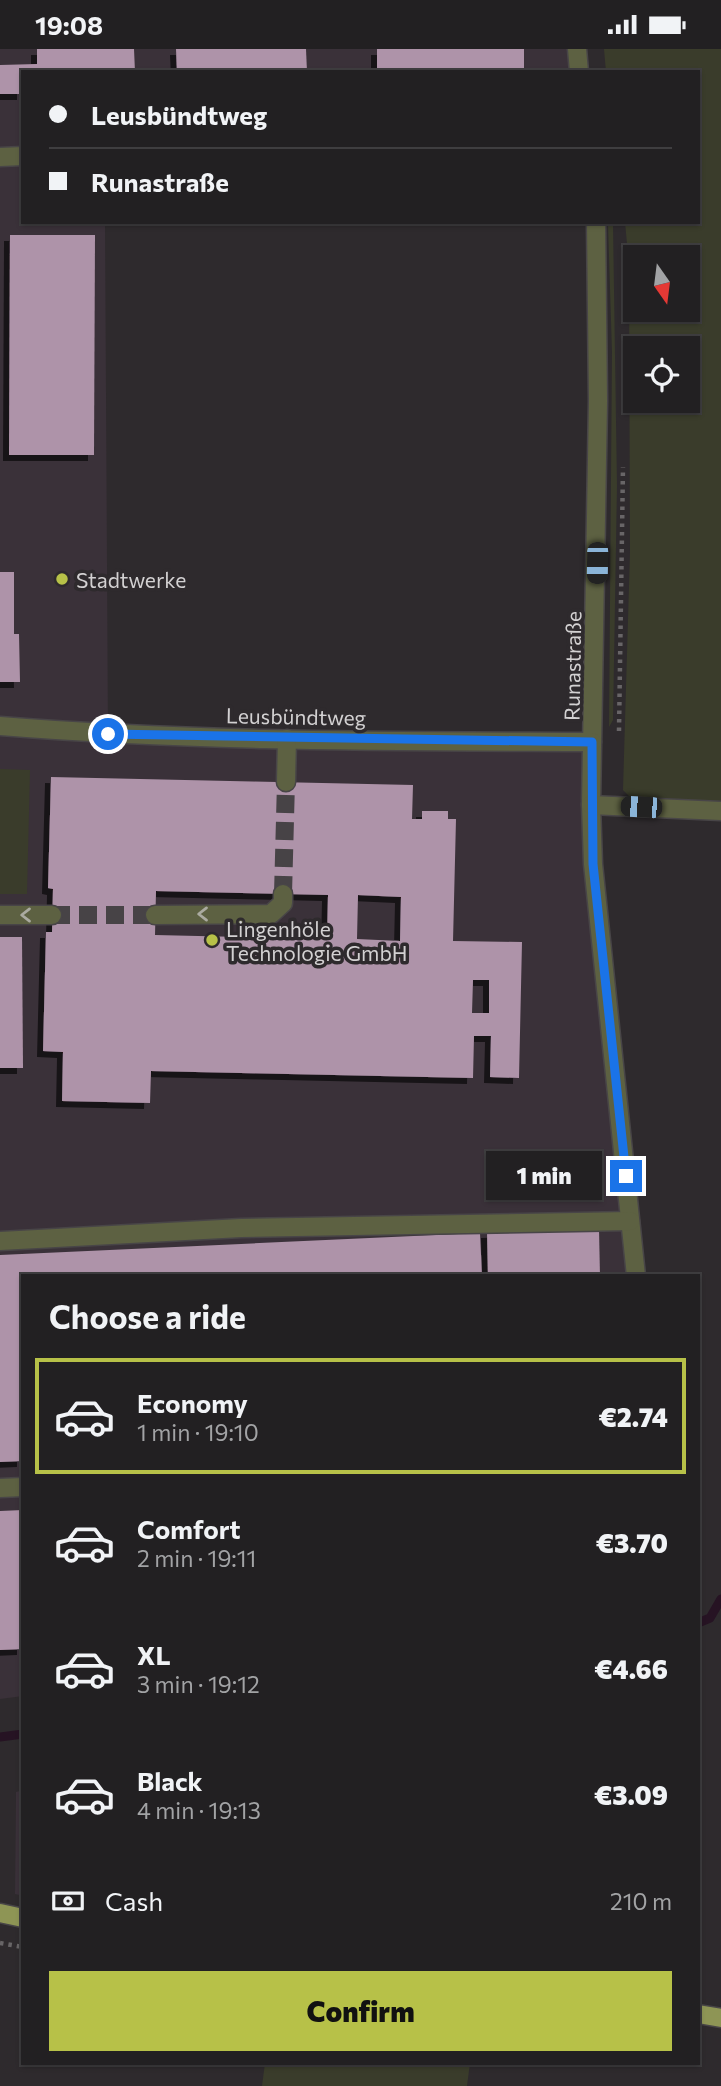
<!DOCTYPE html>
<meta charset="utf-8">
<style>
body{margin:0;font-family:Commissioner,sans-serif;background:#2a282a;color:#f1f3f6;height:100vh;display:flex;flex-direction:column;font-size:26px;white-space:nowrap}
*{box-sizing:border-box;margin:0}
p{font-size:23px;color:#a2a3a5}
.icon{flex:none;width:38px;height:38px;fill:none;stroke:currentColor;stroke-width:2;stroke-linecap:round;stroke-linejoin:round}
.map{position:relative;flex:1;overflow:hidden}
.sheet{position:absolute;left:21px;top:1225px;width:679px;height:791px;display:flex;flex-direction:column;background:#222022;border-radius:0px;box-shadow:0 2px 5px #0004,0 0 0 2px #3f3e40}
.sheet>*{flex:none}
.guide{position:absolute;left:21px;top:21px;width:679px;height:154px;border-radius:0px;box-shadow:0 2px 5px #0004,0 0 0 2px #3f3e40;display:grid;align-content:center;height:154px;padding:0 28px;background:#222022}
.needle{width:46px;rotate:166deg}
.buttons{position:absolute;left:623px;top:196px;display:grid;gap:14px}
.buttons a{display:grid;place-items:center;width:77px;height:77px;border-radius:0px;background:#222022;box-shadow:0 2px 5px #0004,0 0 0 2px #3f3e40;font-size:35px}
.end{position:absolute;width:32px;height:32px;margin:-16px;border:9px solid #1a73e8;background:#fff;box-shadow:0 0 0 4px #fff}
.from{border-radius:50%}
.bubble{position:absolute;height:49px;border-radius:0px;background:#222022;box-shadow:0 2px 5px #0004,0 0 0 2px #3f3e40;font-size:23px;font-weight:800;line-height:49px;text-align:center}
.car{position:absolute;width:21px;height:42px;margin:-21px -10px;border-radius:9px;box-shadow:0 0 5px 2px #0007;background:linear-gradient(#222 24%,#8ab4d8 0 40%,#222 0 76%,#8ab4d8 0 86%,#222 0)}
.guide b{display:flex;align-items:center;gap:24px;height:66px;font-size:26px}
.guide b+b{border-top:2px solid #3f3e40}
.guide i{width:18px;height:18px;background:#f1f3f6}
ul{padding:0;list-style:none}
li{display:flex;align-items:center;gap:21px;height:116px;margin:0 14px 10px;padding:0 14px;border:4px solid transparent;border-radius:0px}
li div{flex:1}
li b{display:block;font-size:26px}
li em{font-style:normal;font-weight:800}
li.selected{border-color:#b7c148}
li>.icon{width:63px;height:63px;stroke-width:1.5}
h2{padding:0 28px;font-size:32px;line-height:84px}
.pay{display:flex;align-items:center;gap:18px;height:77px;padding:0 28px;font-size:26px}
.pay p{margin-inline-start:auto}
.button{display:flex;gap:14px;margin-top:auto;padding:14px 28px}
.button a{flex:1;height:80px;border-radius:0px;background:#b7c148;color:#111;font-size:28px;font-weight:800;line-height:80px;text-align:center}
.status{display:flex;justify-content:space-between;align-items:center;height:49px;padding:0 35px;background:#222022;direction:ltr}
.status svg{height:19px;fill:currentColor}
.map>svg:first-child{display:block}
</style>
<div class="status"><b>19:08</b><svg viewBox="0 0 49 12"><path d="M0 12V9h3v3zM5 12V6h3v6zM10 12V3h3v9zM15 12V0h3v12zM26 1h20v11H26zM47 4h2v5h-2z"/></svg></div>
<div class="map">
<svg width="721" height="2037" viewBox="0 0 721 2037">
<defs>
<filter id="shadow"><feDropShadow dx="-6" dy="6" stdDeviation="0" flood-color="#0009"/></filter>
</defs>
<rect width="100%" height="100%" fill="#2e2a2d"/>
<g fill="#3a3139">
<path d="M0,0H577L579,23H23V173H105L108,685L592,693L591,755L636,1227H23V1647L0,1650Z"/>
<path d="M23,1741V1847L15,1845L16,1743Z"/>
</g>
<g fill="#3a3c2b" fill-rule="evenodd">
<path d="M604,0H721V753L629,747L623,741L630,503L629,216L625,173H698V23H606ZM688,208V261H635V208ZM635,299H688V352H635Z"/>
<path d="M613,175L617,436L613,671L609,678L612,303L608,176Z"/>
<path d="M0,720L30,721L27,845H0Z"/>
<path d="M265,2014H470L467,2037H262Z"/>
</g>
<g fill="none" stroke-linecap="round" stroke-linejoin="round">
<g stroke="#261323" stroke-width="9">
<path d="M698,1574L710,1569L721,1550"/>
<path d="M0,1688L23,1685"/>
</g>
</g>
<g fill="#ae93a9" fill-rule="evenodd" filter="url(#shadow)">
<path d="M37,0H134L135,23H23V45H0V16L37,15Z"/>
<path d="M176,0H306L307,23H177Z"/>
<rect x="377" y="0" width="147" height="23"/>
<path d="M10,186H95L94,406H9Z"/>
<path d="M0,523H14V585H19L20,633H0Z"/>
<path d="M51,728L413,736L412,770H422V762H448V770H456L453,892L522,893L519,1029L490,1028L491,987H474L473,1029L151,1022L150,1054L62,1052L63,1003L43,1002L46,883H52L53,840L48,839ZM156,842L328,846L327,890L155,886ZM358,846L401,848L400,892L357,890ZM473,931H489V964H472Z"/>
<path d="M0,888H22L23,1019H0Z"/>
<path d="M599,1180L600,1227H488L487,1183Z"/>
<path d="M480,1184L482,1227H23V1412L0,1413V1206Z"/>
<path d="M23,1461V1600L0,1601V1462Z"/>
</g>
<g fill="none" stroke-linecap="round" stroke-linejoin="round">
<g stroke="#474346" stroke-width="18" stroke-dasharray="18 9" stroke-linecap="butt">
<path d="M283,845L286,733"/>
<path d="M52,866H155"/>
</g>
<defs>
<g id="minor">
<path d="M577,0L579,23"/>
<path d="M0,108L23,107"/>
<path d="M596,173L598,352L591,756L593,815L636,1227"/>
<path d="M0,677C197,693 395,692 592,693"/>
<path d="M286,733L287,690"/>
<path d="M591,756L721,762"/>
<path d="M0,866H52"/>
<path d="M155,866L271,865L283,854V845"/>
<path d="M0,1192L241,1179L630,1172"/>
<path d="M0,1439L23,1438"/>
</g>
<g id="major">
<path d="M0,1864L23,1869"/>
<path d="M698,1965L721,1969"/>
</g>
</defs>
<use href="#minor" stroke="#484547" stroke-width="21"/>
<use href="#major" stroke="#484547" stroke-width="21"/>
<g stroke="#686567" stroke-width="4.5" stroke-dasharray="3.5 5" stroke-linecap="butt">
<path d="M619,682L623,418"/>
<path d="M0,1894L23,1898"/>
</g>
<use href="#minor" stroke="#5d6142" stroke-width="18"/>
<use href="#major" stroke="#8e9555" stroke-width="18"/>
</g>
<defs><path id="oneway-chevron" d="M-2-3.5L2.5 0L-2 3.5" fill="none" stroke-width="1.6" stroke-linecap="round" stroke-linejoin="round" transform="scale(1.75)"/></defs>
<g stroke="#aaaaa0">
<use href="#oneway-chevron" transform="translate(203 865) rotate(180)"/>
<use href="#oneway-chevron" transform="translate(26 866) rotate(180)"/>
</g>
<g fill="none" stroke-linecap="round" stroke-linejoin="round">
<path stroke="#1a73e8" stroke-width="9" d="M108,685L592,693L593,815L626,1127"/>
</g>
<g fill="#b7c148" stroke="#2e2a2d" stroke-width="2.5">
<circle cx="62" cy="530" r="7"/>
<circle cx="212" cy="891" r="7"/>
</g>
<g text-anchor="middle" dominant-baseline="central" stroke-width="7" stroke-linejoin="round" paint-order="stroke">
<g font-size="21" fill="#d3d1d2" stroke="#2e2a2d" text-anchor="start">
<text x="76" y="530">Stadtwerke</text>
<text x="226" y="879">Lingenhöle<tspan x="226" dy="24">Technologie GmbH</tspan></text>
</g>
<g font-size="21" fill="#d3d1d2" stroke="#2e2a2d">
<text transform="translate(572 617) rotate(-89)">Runastraße</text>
<text transform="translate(296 667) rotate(1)">Leusbündtweg</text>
</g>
</g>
</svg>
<div class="buttons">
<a><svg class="needle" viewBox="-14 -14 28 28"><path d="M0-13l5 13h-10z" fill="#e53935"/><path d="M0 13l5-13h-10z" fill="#a2a3a5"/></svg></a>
<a><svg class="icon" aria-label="locate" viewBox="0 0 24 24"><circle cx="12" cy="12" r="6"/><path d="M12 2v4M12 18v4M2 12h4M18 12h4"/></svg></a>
</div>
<i class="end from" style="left:108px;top:685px"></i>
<i class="end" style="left:626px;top:1127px"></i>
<div class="bubble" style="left:486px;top:1102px;width:116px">1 min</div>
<i class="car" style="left:597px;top:514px;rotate:181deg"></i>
<i class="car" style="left:641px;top:758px;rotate:273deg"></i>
<div class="guide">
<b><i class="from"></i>Leusbündtweg</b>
<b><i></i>Runastraße</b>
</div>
<section class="sheet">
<h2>Choose a ride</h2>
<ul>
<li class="selected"><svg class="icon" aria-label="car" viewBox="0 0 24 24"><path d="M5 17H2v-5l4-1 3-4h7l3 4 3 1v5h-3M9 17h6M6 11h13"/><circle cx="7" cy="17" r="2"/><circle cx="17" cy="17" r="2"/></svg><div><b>Economy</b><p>1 min · 19:10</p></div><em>€2.74</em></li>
<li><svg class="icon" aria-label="car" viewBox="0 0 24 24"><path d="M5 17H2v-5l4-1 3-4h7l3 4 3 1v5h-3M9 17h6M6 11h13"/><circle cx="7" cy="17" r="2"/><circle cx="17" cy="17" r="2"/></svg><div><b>Comfort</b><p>2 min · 19:11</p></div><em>€3.70</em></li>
<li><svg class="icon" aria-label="car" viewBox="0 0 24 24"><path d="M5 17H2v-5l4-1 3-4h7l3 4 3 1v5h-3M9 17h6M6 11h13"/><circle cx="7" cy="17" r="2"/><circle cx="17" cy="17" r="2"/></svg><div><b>XL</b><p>3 min · 19:12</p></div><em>€4.66</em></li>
<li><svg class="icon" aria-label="car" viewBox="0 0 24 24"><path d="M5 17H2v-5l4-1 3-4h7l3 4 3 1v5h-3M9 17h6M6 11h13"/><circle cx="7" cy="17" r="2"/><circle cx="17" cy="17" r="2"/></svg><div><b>Black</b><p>4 min · 19:13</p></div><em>€3.09</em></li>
</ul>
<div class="pay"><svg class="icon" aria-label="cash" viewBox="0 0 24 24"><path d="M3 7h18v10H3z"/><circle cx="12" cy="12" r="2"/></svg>Cash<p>210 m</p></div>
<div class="button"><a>Confirm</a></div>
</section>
</div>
